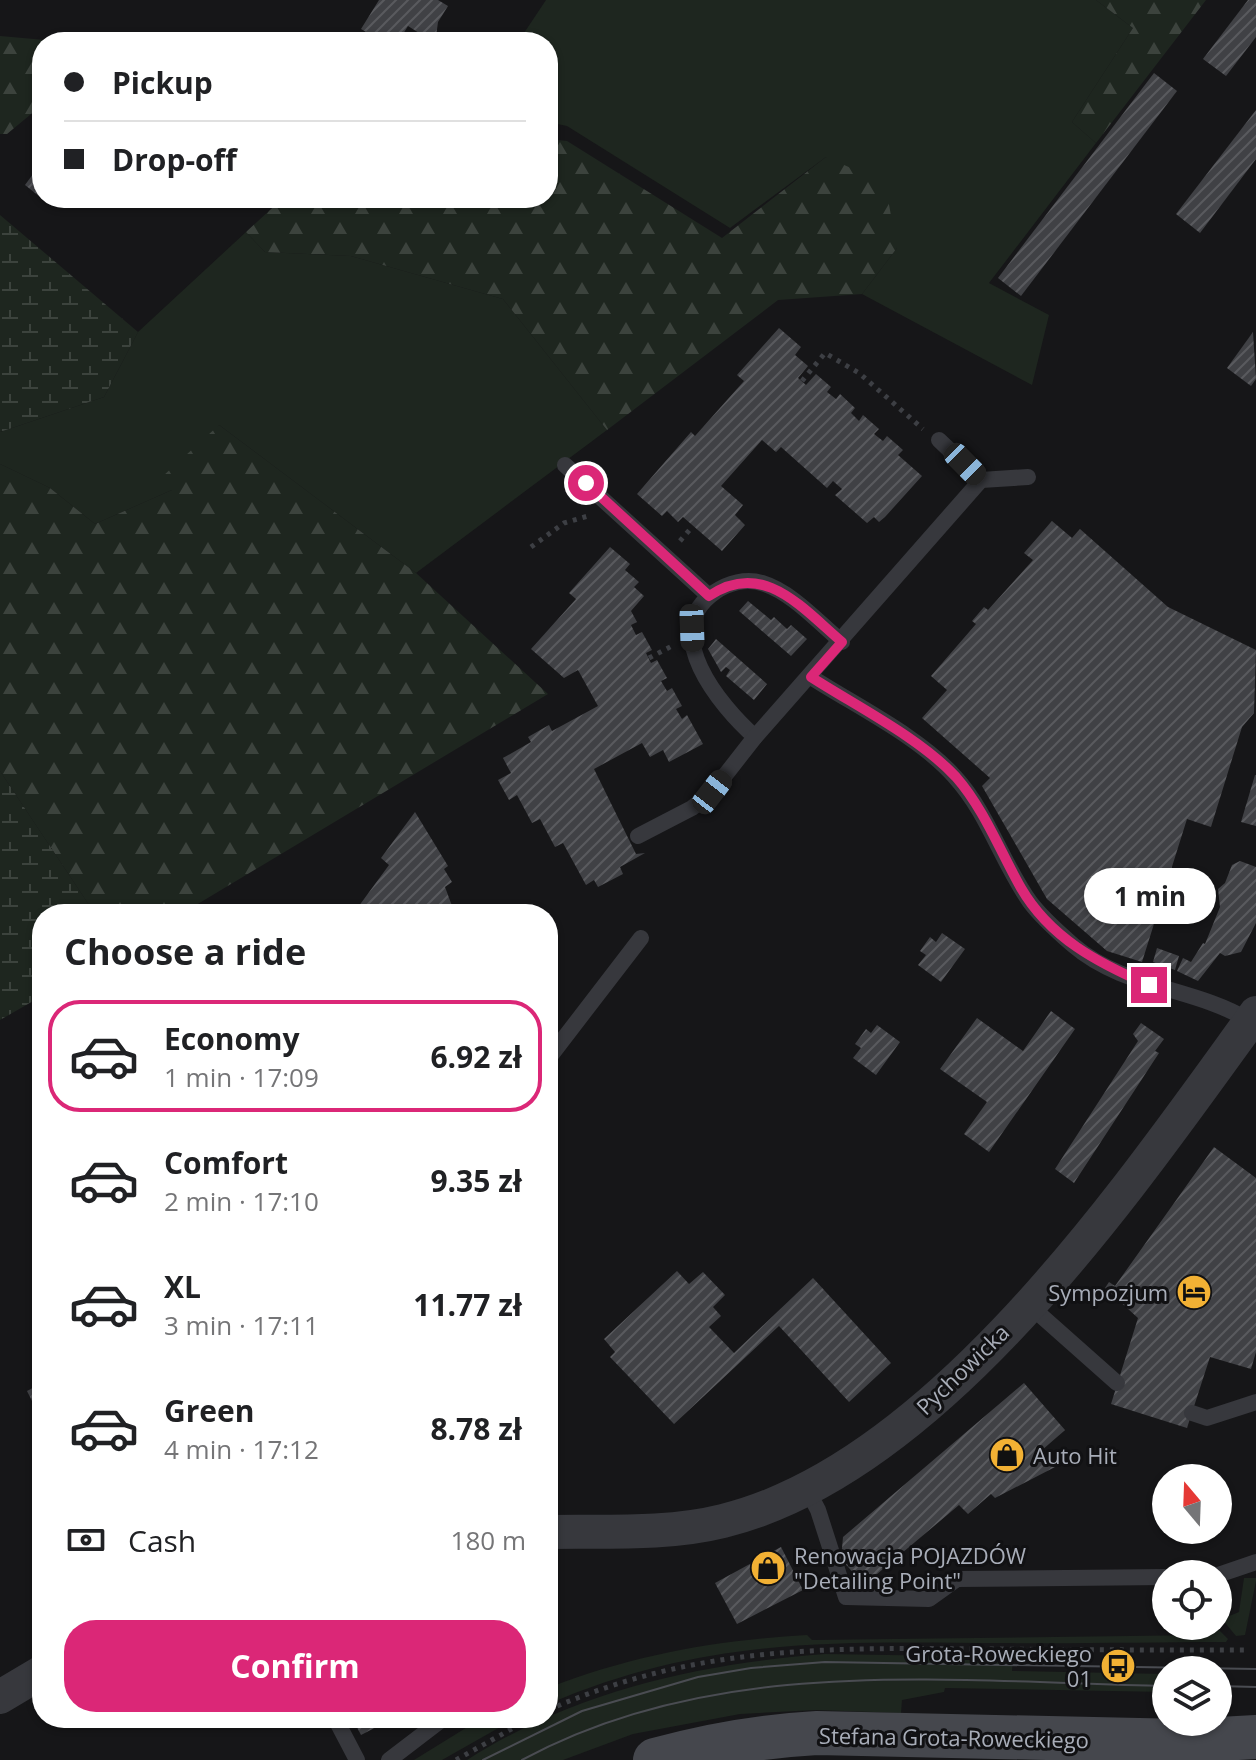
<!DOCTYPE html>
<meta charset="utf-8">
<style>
body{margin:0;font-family:"Open Sans",sans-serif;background:#f2f2f2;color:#202124;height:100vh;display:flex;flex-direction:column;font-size:30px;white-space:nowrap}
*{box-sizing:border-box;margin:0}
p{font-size:26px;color:#757577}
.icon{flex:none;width:44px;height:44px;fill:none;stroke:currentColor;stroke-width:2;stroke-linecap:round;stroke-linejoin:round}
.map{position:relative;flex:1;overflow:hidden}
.sheet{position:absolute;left:32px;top:904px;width:526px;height:824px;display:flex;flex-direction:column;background:#fff;border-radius:32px;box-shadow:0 2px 6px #0004}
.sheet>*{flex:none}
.hud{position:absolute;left:32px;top:32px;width:526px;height:176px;border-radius:32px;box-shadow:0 2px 6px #0004;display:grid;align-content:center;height:176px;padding:0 32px;background:#fff}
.needle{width:52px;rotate:341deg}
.buttons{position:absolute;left:1152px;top:1464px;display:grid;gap:16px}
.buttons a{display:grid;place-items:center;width:80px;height:80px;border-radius:50%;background:#fff;box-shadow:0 2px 6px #0004;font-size:40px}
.end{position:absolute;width:36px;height:36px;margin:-18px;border:10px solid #db2777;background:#fff;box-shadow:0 0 0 4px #fff}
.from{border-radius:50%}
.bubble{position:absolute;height:56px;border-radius:28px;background:#fff;box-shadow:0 2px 6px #0004;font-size:26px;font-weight:700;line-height:56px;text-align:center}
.car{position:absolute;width:24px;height:48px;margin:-24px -12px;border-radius:10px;box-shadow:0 0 6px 2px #0007;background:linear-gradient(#222 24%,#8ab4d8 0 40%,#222 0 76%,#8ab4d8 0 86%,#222 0)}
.hud b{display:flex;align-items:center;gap:28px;height:76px;font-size:30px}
.hud b+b{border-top:2px solid #e0e0e0}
.hud i{width:20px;height:20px;background:#202124}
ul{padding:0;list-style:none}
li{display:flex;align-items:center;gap:24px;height:112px;margin:0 16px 12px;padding:0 16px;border:4px solid transparent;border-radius:32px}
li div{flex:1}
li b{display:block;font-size:30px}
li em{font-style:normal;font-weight:700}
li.on{border-color:#db2777}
li>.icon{width:72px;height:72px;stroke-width:1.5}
h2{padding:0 32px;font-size:36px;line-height:96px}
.pay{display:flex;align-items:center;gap:20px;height:88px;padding:0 32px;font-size:30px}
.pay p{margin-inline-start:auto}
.cta{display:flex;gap:16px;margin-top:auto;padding:16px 32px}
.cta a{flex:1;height:92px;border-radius:32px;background:#db2777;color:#fff;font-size:32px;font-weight:700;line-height:92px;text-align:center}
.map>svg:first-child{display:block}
</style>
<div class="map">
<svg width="1256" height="1760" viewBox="0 0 1256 1760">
<defs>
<pattern id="forest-firs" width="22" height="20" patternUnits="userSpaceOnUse" patternTransform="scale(2)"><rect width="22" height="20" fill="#1e261f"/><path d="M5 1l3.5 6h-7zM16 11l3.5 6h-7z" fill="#3c433d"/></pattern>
<pattern id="wetland-marsh" width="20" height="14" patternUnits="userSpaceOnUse" patternTransform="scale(2)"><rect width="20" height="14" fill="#1e261f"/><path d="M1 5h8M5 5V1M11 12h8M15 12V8" fill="none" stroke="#3c433d"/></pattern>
<pattern id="building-hatch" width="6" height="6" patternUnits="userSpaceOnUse" patternTransform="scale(2)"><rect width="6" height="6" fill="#404145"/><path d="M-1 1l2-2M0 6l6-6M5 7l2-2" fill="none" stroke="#595a5e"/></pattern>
</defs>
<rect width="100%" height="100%" fill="#161618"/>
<g fill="#1e261f">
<path d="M546,0H1096L1133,28L1072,122L1096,143L989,283L1049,315L1032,385L862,294L897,248L826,157L730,228L567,126L548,122V42H518Z"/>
<path d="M246,232L265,252L351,256L503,299L607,430L416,573L219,425L172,490L95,524L50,488L0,464V432L104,397L138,332Z"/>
<path d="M1244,1578H1256V1581L1245,1635L1236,1636L1222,1619L1239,1612Z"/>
<path d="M1215,1626L1228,1639L1226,1642C1152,1642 1072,1644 1002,1643C835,1642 707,1636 548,1704V1688C632,1655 717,1640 807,1635L812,1640L1205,1635Z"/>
<path d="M825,1654L1013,1657L1012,1671L1166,1674V1692L945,1688L944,1692L902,1700L901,1713L816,1710L740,1714L633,1734L563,1760H467C575,1691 698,1664 825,1654Z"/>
<path d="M482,1718H516L442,1760H414Z"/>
</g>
<g fill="url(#forest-firs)">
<path d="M1096,0H1206L1096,143L1072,122L1133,28Z"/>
<path d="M0,36L67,42H42V105L7,134H0Z"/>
<path d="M548,139L567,141L722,238L826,157L885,183L897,248L862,294L778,300L607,430L503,299L351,256L265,252L246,232L283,198H548Z"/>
<path d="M219,425L416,573L548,694L181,914H95L0,771V464L50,488L95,524L172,490L163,476Z"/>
</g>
<g fill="url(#wetland-marsh)">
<path d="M0,215L138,332L104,397L0,432Z"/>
<path d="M0,771L95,914H42V996L0,1020Z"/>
</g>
<g fill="url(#building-hatch)">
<path d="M379,0H438L448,6L438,22L436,37L427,38L408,26L398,42H383L361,29Z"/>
<path d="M1248,0H1256V37L1226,76L1203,59Z"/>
<path d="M1154,73L1177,91L1021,296L998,278Z"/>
<path d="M1256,110V159L1200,233L1176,214Z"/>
<path d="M36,170L42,175V198H56L50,205L25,185Z"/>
<path d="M779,328L801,347L795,355L808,366L798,378L806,385L816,374L831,387L827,392L836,399L840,394L855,408L851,413L859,421L863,415L879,429L874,434L883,441L887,436L903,450L898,455L922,476L885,517L879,522L874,517L867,523L835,495L842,489L833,481L827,488L781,447L776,452L762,440L721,486L743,505L735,515L745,525L722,551L683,517L678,522L667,511L662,516L637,494L691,432L695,436L744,381L737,375Z"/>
<path d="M1253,332L1256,379L1251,386L1227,368Z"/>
<path d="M1052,521L1072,538L1080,529L1168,607L1256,650L1254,713L1242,727L1211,827L1187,819L1142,962L1107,951L1047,899L982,786L990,778L922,718L947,690L931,676L976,624L972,621L984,607L988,610L1033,560L1024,553Z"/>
<path d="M610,547L630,564L625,570L639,582L634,587L644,596L631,611L637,622L631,625L636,635L642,632L652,650L646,653L651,663L657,660L667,678L661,681L667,691L672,688L682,706L676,709L682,719L687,715L703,744L669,762L663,750L650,757L642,743L594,769L636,854L645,853L620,867L623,874L598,887L594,880L586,885L563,843L555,847L540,819L532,823L517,795L509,800L498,780L511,773L503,758L531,742L528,737L549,725L552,731L598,706L578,670L564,678L531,649L576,599L569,593Z"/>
<path d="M748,601L771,620L774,617L787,629L791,625L807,639L791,656L739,611Z"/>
<path d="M716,639L767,684L754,700L726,676L730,670L726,667L721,672L708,649Z"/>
<path d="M1255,775H1256V826L1241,822Z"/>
<path d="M415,812L448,866L444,869L452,882L445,887L455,914H353L389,865L381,858Z"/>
<path d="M1240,861L1256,867V923L1241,952L1225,956L1220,953L1198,981L1177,971L1183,958L1191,962L1203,943L1205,944L1220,907L1218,889L1225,883L1232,865Z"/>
<path d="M942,933L965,949L941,982L918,965L926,955L920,951L930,937L936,942Z"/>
<path d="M1157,948L1179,956L1175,970L1153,962Z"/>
<path d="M1051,1011L1075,1029L989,1152L964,1134L987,1102L940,1069L977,1018L1023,1051Z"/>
<path d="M1141,1023L1164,1039L1155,1051L1159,1053L1074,1183L1055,1169L1138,1041L1133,1034Z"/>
<path d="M877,1025L900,1042L876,1075L853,1058L861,1048L855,1044L866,1029L871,1033Z"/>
<path d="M1214,1147L1256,1178V1352L1251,1369L1210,1357L1187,1428L1111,1404L1138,1318L1105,1288L1109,1282L1115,1286Z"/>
<path d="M677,1271L689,1284L703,1272L725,1295L713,1307L721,1316L709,1327L734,1353L813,1278L891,1363L849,1402L779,1326L674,1424L610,1357L615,1352L604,1339Z"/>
<path d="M42,1383V1421L27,1391Z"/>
<path d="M1024,1383L1065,1430L1041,1451L1055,1467L995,1498L991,1494L968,1514L959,1505L864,1585L841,1559L843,1537Z"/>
<path d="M781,1547L803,1590L737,1624L715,1583Z"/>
<path d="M352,1718H386L388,1721L361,1735Z"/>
</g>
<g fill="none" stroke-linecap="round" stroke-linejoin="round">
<g stroke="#3d3f44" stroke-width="5" stroke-dasharray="4 6" stroke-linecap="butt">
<path d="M802,381L825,353L859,373L923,429"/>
<path d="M680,541L693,526"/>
<path d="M531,547L564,523L588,516"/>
<path d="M649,658L672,646"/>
<path d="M548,1710C701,1643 834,1648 996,1649C1079,1650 1162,1650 1245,1650"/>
<path d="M456,1760L531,1718"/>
</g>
<g stroke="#37383d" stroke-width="16">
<path d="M939,440L981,480L1028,477"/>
<path d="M565,465L709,596"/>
<path d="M811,677C856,706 920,737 955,777C988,813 1002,863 1030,902C1042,918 1058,932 1073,945C1124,989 1194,987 1250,1021"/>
<path d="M755,737C721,707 657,631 715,592C728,583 746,578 762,583C792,592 819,623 842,642"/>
<path d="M638,836L692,808L712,792L755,737L981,480"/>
<path d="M548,1059L641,938"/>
<path d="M1028,1304L1117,1383"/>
<path d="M1192,1413L1207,1418L1256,1402"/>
<path d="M807,1489L818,1510L846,1597L929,1599L957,1579L1166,1577"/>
<path d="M1218,1575L1256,1562"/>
<path d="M335,1718L357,1760"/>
<path d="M389,1760L444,1718"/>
</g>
<g stroke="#37383d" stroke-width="34">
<path d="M548,1532C605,1531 667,1535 723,1521C939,1468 1131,1185 1256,1013"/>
<path d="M0,1697L42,1672"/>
</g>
<path stroke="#45474d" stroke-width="44" d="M655,1760C709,1745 761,1736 817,1733L1184,1741L1256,1737"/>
<g stroke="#4a4c52" stroke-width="2">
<path d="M1218,1686L1256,1687"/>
<path d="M483,1760L582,1711L698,1677L751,1668L825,1662L1256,1669"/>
<path d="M522,1760C719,1653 951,1682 1166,1686"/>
</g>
</g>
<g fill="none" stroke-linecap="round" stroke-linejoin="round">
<path stroke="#db2777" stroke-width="10" d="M586,483L709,596C763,559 802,608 842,642L811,677C856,706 920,738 956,777C984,809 1000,851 1021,888C1050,938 1098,963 1149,985"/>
</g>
<defs>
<symbol id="hotel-disc" viewBox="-11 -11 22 22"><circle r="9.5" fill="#f2b134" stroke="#111113"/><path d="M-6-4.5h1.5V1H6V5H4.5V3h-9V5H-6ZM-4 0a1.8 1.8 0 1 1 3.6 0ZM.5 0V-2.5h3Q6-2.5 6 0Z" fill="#111"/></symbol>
<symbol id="shop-disc" viewBox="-11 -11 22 22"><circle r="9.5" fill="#f2b134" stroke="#111113"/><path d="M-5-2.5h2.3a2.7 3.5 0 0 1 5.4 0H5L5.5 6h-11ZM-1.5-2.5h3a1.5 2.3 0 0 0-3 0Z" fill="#111"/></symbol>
<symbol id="bus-disc" viewBox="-11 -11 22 22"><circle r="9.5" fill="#f2b134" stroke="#111113"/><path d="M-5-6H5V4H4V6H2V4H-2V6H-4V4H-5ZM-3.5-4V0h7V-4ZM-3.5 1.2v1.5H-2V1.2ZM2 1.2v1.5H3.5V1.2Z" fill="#111"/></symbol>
</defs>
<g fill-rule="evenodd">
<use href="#hotel-disc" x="1174" y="1272" width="40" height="40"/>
<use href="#shop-disc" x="987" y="1435" width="40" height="40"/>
<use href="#shop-disc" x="748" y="1548" width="40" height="40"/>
<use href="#bus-disc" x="1098" y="1646" width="40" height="40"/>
</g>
<g text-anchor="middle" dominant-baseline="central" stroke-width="6" stroke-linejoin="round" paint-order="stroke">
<g font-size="22" fill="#a8adb8" stroke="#111113" text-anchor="end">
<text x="1168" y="1292">Sympozjum</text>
<text x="1033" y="1455" text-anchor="start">Auto Hit</text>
<text x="794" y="1555" text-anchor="start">Renowacja POJAZDÓW<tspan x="794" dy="25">"Detailing Point"</tspan></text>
<text x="1092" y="1653">Grota-Roweckiego<tspan x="1092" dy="25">01</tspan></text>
</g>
<g font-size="22" fill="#a8adb8" stroke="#111113">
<text transform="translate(962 1369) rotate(-44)">Pychowicka</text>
<text transform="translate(954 1737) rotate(1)">Stefana Grota-Roweckiego</text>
</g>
</g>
</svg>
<div class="buttons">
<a><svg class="needle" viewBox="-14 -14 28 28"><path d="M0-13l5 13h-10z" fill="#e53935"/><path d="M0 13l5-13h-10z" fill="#757577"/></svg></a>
<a><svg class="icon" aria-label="locate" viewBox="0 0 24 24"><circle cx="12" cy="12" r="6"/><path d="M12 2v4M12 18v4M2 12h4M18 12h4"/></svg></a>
<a><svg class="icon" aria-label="layers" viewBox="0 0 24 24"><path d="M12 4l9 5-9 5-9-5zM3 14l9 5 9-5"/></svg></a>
</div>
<i class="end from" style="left:586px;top:483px"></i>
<i class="end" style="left:1149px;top:985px"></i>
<div class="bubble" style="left:1084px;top:868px;width:132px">1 min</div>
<i class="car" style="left:965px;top:464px;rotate:135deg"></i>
<i class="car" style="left:692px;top:628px;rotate:178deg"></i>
<i class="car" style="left:712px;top:792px;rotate:38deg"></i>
<div class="hud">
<b><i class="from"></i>Pickup</b>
<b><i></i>Drop-off</b>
</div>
<section class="sheet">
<h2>Choose a ride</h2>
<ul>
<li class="on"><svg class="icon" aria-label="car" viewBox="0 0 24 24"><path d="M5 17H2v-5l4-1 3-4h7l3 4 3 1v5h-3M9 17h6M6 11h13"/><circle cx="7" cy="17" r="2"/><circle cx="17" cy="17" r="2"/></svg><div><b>Economy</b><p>1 min · 17:09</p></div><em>6.92 zł</em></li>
<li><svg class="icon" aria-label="car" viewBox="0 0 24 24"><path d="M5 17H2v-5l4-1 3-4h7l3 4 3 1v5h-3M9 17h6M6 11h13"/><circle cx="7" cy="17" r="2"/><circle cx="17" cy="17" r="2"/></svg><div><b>Comfort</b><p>2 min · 17:10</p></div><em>9.35 zł</em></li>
<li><svg class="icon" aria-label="car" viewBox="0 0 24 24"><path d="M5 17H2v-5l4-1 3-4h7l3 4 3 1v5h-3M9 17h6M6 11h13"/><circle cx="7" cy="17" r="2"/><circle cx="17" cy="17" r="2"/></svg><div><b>XL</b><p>3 min · 17:11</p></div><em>11.77 zł</em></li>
<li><svg class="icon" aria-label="car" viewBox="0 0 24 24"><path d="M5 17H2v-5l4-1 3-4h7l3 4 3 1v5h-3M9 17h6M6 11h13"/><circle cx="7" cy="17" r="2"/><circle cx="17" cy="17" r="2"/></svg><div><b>Green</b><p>4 min · 17:12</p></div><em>8.78 zł</em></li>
</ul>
<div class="pay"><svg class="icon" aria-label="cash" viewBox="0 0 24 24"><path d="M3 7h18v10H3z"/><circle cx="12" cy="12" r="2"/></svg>Cash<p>180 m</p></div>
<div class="cta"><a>Confirm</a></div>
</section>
</div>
